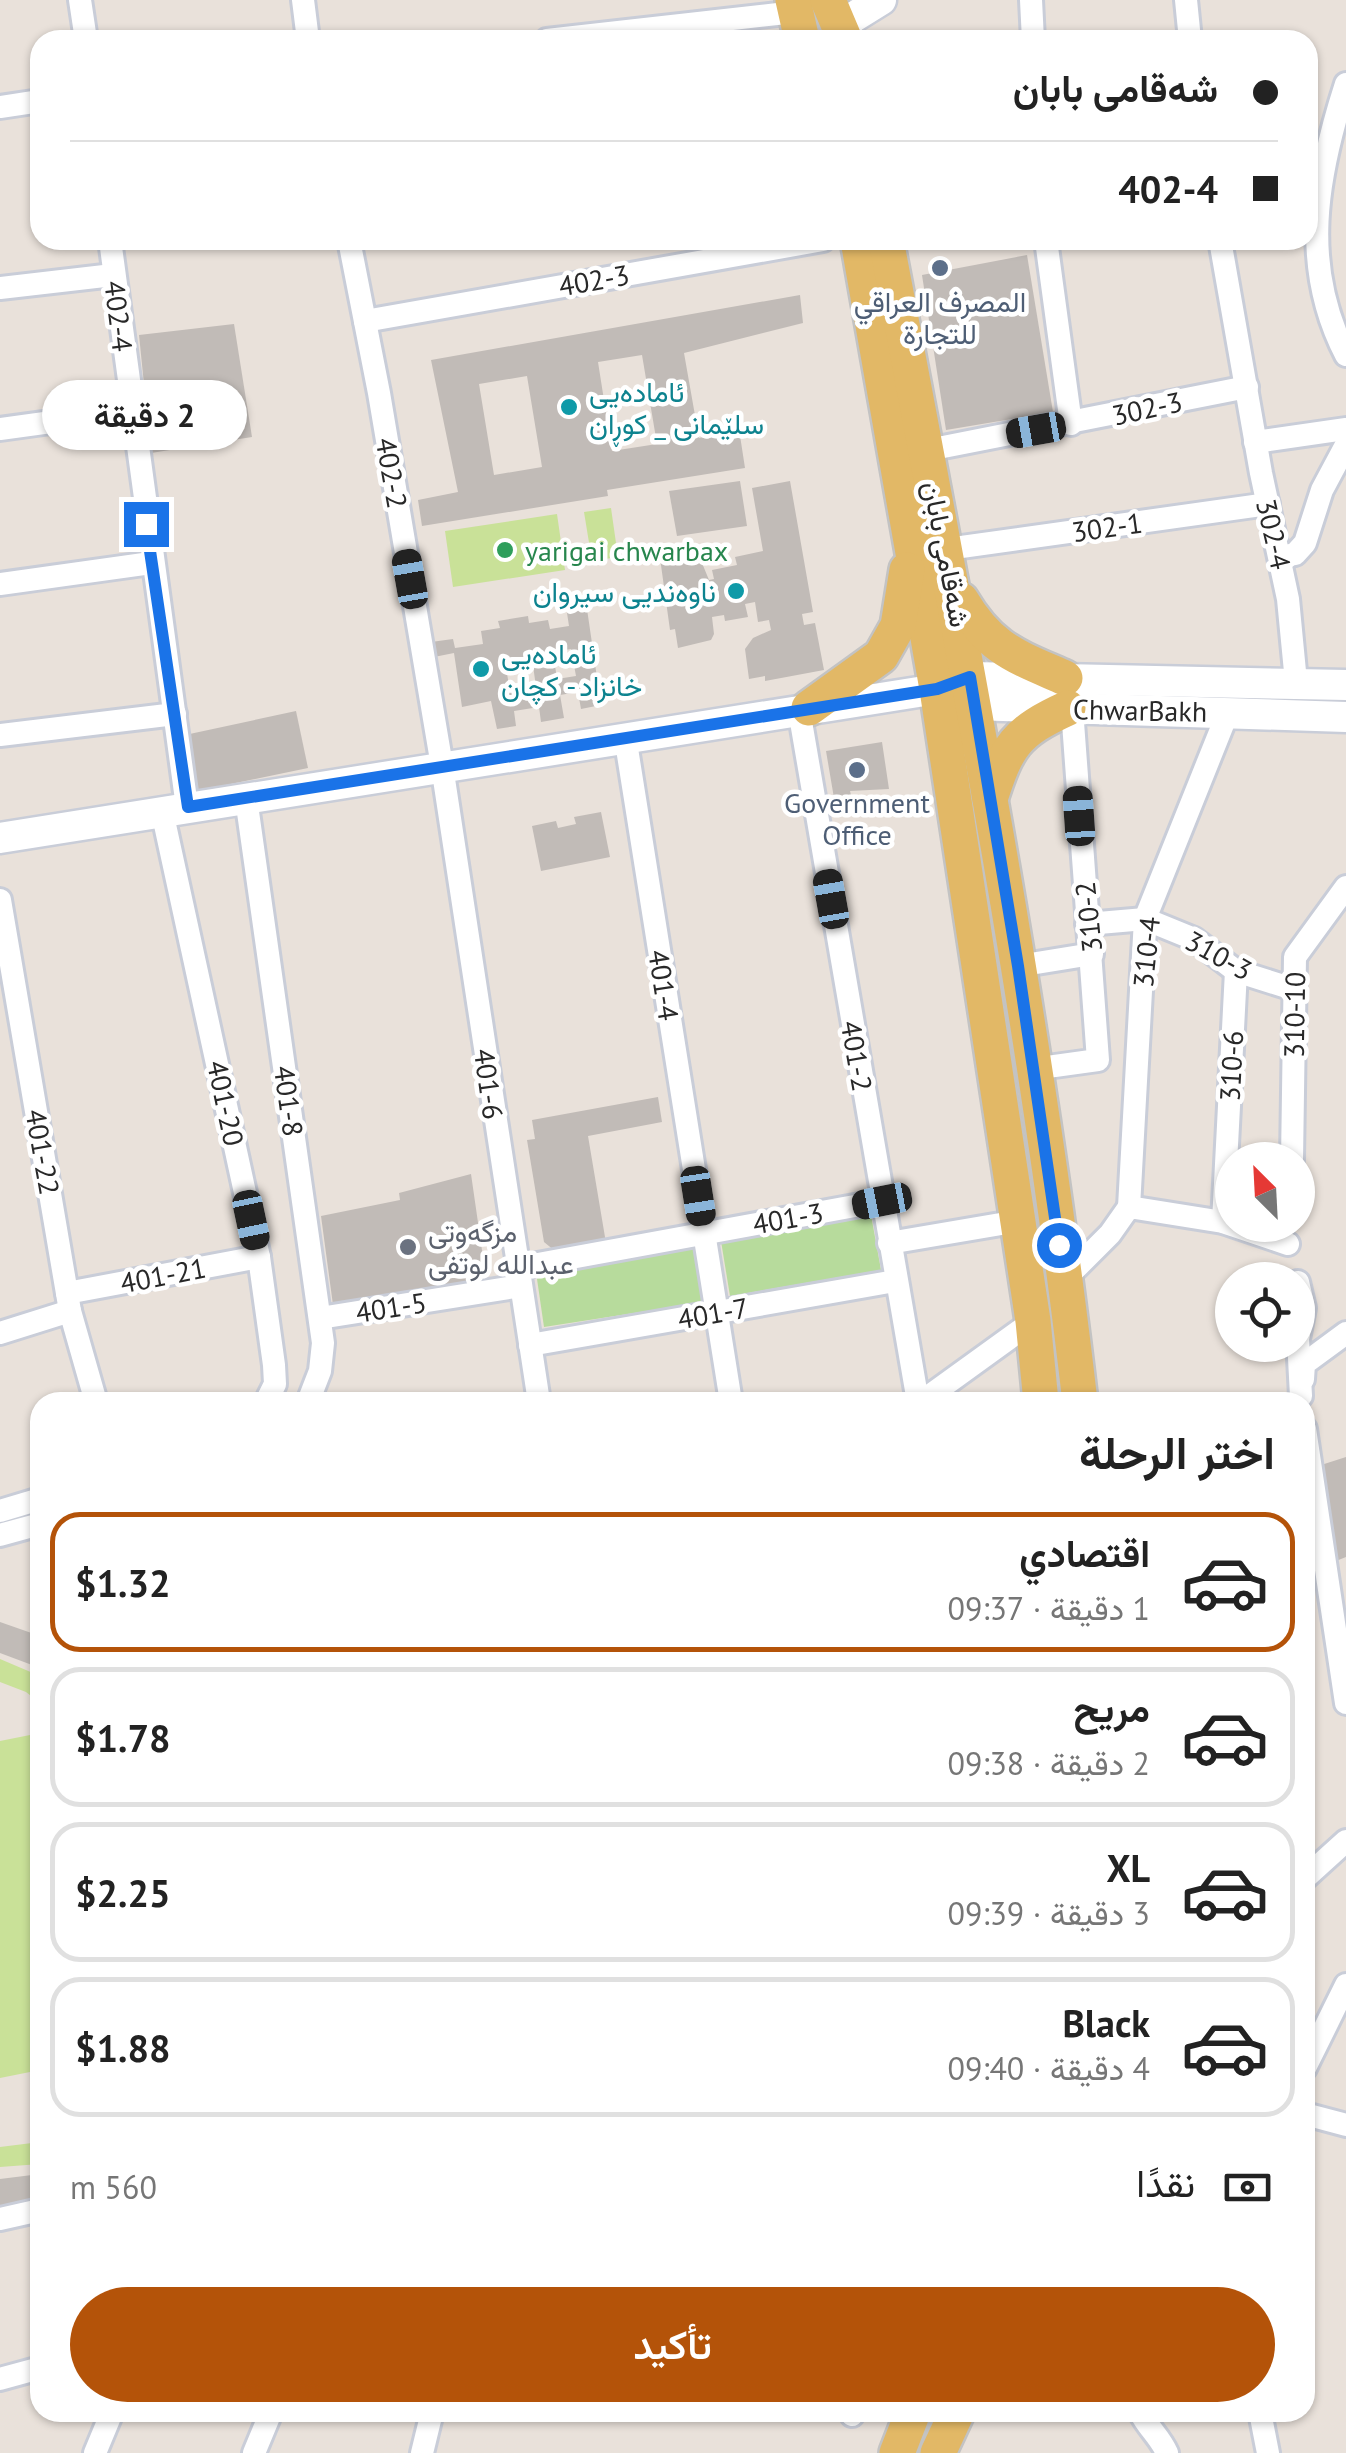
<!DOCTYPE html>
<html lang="ar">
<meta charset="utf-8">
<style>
body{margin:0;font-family:"PT Sans",Vazirmatn,sans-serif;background:#f6f6f6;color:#222;direction:rtl;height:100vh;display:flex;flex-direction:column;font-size:38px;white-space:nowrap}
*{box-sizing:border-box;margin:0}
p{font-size:32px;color:#767676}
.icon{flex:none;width:55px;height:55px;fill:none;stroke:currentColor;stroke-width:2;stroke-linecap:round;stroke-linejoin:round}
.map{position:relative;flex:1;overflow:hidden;direction:ltr}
.side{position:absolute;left:30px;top:1392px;width:1285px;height:1030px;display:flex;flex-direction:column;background:#fff;border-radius:30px;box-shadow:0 2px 8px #0004;direction:rtl}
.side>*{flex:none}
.hud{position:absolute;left:30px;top:30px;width:1288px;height:220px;border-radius:30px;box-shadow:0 2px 8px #0004;direction:rtl;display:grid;align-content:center;height:220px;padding:0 40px;background:#fff}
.needle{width:65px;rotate:336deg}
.buttons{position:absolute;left:1215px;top:1142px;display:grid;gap:20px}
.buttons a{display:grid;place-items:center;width:100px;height:100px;border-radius:50%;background:#fff;box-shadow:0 2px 8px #0004;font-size:50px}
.end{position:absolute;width:45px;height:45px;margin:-22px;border:12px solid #1a73e8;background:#fff;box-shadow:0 0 0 5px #fff}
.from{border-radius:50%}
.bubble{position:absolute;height:70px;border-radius:35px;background:#fff;box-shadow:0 2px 8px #0004;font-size:32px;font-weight:600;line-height:70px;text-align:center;direction:rtl}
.car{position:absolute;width:30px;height:60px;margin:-30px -15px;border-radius:12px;box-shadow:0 0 8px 2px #0007;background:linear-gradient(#222 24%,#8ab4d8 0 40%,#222 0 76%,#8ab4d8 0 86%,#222 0)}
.hud b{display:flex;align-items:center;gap:35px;height:95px;font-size:38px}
.hud b+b{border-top:2px solid #e0e0e0}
.hud i{width:25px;height:25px;background:#222}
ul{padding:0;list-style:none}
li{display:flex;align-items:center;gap:30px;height:140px;margin:0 20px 15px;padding:0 20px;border:5px solid #e0e0e0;border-radius:30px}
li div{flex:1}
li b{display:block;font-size:38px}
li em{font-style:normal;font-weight:600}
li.active{border-color:#b45309}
li>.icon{width:90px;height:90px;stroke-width:1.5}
h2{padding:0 40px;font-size:45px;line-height:120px}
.pay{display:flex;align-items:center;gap:25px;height:110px;padding:0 40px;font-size:38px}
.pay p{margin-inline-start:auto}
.action{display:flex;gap:20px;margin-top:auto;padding:20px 40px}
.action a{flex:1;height:115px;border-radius:60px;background:#b45309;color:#fff;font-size:40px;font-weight:600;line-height:115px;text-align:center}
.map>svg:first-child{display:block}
</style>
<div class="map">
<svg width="1346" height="2453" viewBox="0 0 1346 2453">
<rect width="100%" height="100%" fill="#e9e1da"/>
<g fill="#b7db9c">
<path d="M871,1215L881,1270L730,1296L721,1241Z"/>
<path d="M696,1247L705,1302L544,1327L536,1272Z"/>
</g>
<g fill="#c9e198">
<path d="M611,508L618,557L592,561L584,512Z"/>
<path d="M557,514L565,570L453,587L445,531Z"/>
<path d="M0,1659L40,1676V1703L26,1692L0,1682Z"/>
<path d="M40,1733V2070L0,2078V1741Z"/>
<path d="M40,2142V2164L0,2167V2147Z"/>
</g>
<g fill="#c1bbb7" fill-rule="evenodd">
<path d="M1027,255L1053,412L946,430L922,275Z"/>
<path d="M800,295L803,323L684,353L699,438L739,429L745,468L607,490L608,496L422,526L418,500L458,492L431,360ZM642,355L657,444L612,451L598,362ZM527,376L542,467L494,475L479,384Z"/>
<path d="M234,324L252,437L151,453L139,335Z"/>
<path d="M740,481L747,526L677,536L669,491Z"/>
<path d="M790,481L813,612L802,614L804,625L815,623L824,670L765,681V676L749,679L745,649L753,638L771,630L769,620L758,622L755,602L745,604L748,617L725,621L724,615L712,617L714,634L711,640L678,648L675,629L670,630L660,558L691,553L702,563L709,580L714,579L712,570L737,565L735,557L763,551L752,488Z"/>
<path d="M587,609L601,705L581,709L578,692L560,695L564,718L541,722L539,707L514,711L516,726L497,729L491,701L462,707L454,653L434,657L431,642L453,639L455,648L483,644L481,631L500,628L498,621L528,616L529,623L548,620L550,629L569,626L567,613ZM571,649L576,676L557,679L553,652ZM532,658L536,687L510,691L505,662Z"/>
<path d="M296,711L308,768L197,791L185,735Z"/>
<path d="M882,742L889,789L850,791L851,795L834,798L826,751Z"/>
<path d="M601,812L610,857L541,871L532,826L556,821L558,828L576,824L574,817Z"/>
<path d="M658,1097L662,1122L588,1136L606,1243L555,1251L544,1242L527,1140L535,1139L532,1120Z"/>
<path d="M471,1174L486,1278L333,1305L321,1216L400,1200L399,1193Z"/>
<path d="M1346,1457V1557L1331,1563L1318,1466Z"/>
<path d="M0,1622L40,1636V1668L0,1653Z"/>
<path d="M40,2174V2210L0,2215V2179Z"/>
</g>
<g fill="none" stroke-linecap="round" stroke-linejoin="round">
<defs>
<g id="street">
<path d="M80,0L86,40"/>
<path d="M303,0L308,40"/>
<path d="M1031,0L1033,40"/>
<path d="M1186,0L1190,40"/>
<path d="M547,40L795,12"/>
<path d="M1346,84C1316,177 1300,266 1346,355"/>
<path d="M0,107L40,101"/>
<path d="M110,240L187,807"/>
<path d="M349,240L379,393L442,766L539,1402"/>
<path d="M1046,240L1071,424"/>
<path d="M1220,240L1261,473L1288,599L1296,682"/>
<path d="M0,288L113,275"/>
<path d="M365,321L823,240"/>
<path d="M0,429L131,411"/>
<path d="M1255,442L1346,429"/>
<path d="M928,450L1247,387"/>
<path d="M947,549L1268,504"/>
<path d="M1280,557L1295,554L1305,543L1322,490L1346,445"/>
<path d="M0,584L151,563"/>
<path d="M799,710L918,1402"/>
<path d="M0,735L175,714"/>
<path d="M625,736L731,1402"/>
<path d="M246,798L323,1343L320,1371L308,1402"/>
<path d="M162,811L259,1257L274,1365L275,1384L266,1402"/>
<path d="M0,900L70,1311L96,1402"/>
<path d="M1087,924L1145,919L1194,939L1236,971L1293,989"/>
<path d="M1018,966L1092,954"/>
<path d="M1033,1069L1098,1060L1072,709"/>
<path d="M1292,1160L1295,957L1346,887"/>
<path d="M1129,1207L1145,919L1228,712"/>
<path d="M1223,1222L1236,971"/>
<path d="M889,1243L1018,1221"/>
<path d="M516,1268L882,1201"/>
<path d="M1064,1280L1110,1234L1129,1207L1223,1222L1288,1244"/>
<path d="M1298,1282L1304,1308L1298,1339L1301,1396"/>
<path d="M67,1293L259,1257"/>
<path d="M320,1318L521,1286"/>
<path d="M0,1333L70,1311"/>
<path d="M530,1345L895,1281"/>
<path d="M1303,1379L1304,1364L1346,1333"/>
<path d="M921,1402L1033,1321"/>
<path d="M1305,1429L1346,1703"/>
<path d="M0,1511L40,1499"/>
<path d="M0,1535L40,1524"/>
<path d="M1305,1878L1346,1841"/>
<path d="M1305,2068L1346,1985"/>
<path d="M1305,2114L1346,2125"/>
<path d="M0,2219L40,2210"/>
<path d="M0,2379L40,2368"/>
<path d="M850,2412L852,2415"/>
<path d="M1140,2412C1148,2428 1160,2437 1167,2453"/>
<path d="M1260,2412L1268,2453"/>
<path d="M95,2453L112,2412"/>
<path d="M254,2453L271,2412"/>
<path d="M422,2453L432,2412"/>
</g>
<g id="secondary">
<path d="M835,40L852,18L881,0"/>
<path d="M954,696L973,705L1346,717"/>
<path d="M0,838L937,689L970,677L1346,685"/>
</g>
<g id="primary">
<path d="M793,0L802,40"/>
<path d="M828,0L845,40"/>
<path d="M858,240L937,689L1033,1321L1041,1402"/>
<path d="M886,240C959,626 1035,1012 1080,1402"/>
<path d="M961,600C990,649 1015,656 1065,678"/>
<path d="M809,708L881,656L898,626L907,570"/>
<path d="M990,799C1007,746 1015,732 1068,708"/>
<path d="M897,2453L913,2412"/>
<path d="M938,2453L957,2412"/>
</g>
</defs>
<use href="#street" stroke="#c9cdd8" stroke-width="28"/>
<use href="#secondary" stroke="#c9cdd8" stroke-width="35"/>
<use href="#primary" stroke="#c3c3c3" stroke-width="40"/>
<use href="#street" stroke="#fff" stroke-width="22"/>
<use href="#secondary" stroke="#fff" stroke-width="30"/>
<use href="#primary" stroke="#e2b866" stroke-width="35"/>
</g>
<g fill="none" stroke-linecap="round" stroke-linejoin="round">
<path stroke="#1a73e8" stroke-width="12" d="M146,524L188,807L937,689L970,677L1018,966L1059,1245"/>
</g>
<g fill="#5c6f8a" stroke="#fff" stroke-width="4">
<circle cx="940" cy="268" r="10"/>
<circle cx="857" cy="770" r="10"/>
</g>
<g fill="#0f9aa8" stroke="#fff" stroke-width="4">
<circle cx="569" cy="407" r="10"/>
<circle cx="736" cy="591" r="10"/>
<circle cx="481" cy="669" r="10"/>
</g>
<circle fill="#2e9e5b" stroke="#fff" stroke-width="4" cx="505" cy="550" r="10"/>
<circle fill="#6b7280" stroke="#fff" stroke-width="4" cx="408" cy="1247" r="10"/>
<g text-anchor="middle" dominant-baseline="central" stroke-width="9" stroke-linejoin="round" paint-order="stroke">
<g font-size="28" fill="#282828" stroke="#fff">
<text transform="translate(594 280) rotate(-10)">402-3</text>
<text transform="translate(119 316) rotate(83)">402-4</text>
<text transform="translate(1147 408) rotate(-12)">302-3</text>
<text transform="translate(392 473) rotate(80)">402-2</text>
<text transform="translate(1107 527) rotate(-8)">302-1</text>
<text transform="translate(1274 534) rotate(77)">302-4</text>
<text transform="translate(947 554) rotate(79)">شەقامی بابان</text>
<text transform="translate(1140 710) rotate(1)">ChwarBakh</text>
<text transform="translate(1088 917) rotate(-96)">310-2</text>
<text transform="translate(1146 952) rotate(-84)">310-4</text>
<text transform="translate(1219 955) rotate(29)">310-3</text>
<text transform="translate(664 985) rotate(81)">401-4</text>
<text transform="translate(1294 1015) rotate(-89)">310-10</text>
<text transform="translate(857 1056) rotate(80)">401-2</text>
<text transform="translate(1231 1066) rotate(-87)">310-6</text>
<text transform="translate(489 1084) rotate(82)">401-6</text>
<text transform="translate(289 1101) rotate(82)">401-8</text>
<text transform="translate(226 1103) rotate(78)">401-20</text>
<text transform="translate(43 1152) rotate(80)">401-22</text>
<text transform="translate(788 1218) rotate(-10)">401-3</text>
<text transform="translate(163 1275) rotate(-11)">401-21</text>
<text transform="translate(391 1307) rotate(-9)">401-5</text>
<text transform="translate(713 1313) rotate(-10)">401-7</text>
</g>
<g font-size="28" fill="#4e5e75" stroke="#fff">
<text x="940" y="301">المصرف العراقي<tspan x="940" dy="32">للتجارة</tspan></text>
<text x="857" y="802">Government<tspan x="857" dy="32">Office</tspan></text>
</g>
<g font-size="28" fill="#0d838f" stroke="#fff" text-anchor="start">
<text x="589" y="391">ئامادەیی<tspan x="589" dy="32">سلێمانی _ کوڕان</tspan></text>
<text x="716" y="591" text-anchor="end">ناوەندیی سیروان</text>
<text x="501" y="653">ئامادەیی<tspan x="501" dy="32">خانزاد - کچان</tspan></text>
</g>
<g font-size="28" fill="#27864d" stroke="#fff" text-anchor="start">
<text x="525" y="550">yarigai chwarbax</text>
</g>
<g font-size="28" fill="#5b616d" stroke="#fff" text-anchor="start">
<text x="428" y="1231">مزگەوتی<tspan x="428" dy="32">عبداللە لوتفی</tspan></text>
</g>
</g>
</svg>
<div class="buttons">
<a><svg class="needle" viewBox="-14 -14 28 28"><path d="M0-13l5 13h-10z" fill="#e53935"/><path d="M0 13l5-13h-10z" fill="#767676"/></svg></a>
<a><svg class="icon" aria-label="locate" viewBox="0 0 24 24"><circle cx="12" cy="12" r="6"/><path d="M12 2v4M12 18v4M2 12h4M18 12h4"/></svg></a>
</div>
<i class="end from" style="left:1059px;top:1245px"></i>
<i class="end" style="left:146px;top:524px"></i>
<div class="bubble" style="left:42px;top:380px;width:205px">2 دقيقة</div>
<i class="car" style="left:1036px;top:430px;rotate:260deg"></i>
<i class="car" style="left:410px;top:579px;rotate:350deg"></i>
<i class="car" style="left:1079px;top:816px;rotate:356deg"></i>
<i class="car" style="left:831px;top:899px;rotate:350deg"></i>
<i class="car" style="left:698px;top:1196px;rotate:171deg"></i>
<i class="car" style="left:882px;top:1201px;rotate:259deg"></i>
<i class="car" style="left:251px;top:1220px;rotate:168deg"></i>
<div class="hud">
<b><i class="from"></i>شەقامی بابان</b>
<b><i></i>402-4</b>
</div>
<section class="side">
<h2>اختر الرحلة</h2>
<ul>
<li class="active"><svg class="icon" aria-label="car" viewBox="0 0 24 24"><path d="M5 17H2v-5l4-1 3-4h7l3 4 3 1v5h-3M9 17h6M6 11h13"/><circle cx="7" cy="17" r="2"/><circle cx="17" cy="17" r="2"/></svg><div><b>اقتصادي</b><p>1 دقيقة · 09:37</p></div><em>$1.32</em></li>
<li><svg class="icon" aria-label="car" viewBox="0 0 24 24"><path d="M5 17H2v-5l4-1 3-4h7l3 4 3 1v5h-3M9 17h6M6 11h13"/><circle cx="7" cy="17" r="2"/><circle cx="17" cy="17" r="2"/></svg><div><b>مريح</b><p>2 دقيقة · 09:38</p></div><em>$1.78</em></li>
<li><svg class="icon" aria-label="car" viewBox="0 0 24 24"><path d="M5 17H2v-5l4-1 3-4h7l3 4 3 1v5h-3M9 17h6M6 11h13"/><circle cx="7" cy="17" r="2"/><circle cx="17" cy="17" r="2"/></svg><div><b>XL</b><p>3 دقيقة · 09:39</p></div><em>$2.25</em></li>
<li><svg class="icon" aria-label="car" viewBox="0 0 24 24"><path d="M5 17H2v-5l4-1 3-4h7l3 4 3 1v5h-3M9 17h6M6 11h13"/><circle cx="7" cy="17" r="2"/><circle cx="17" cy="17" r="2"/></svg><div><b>Black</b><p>4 دقيقة · 09:40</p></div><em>$1.88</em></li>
</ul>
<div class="pay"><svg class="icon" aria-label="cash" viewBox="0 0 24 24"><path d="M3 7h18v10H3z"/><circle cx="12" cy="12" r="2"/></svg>نقدًا<p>560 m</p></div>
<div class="action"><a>تأكيد</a></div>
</section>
</div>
